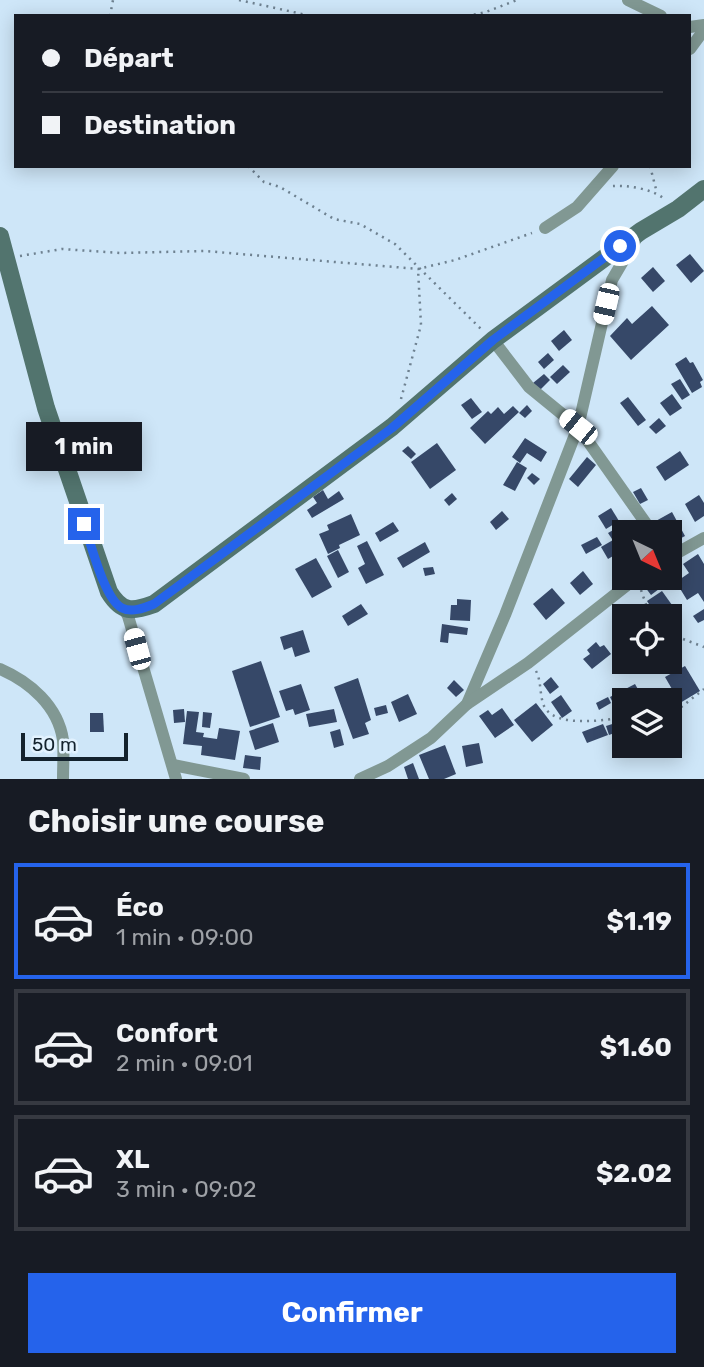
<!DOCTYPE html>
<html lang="fr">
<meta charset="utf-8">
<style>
body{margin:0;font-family:Rubik,sans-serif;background:#242831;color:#f1f3f6;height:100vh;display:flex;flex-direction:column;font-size:26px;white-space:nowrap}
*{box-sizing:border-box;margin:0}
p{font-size:23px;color:#9ea1a6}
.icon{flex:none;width:38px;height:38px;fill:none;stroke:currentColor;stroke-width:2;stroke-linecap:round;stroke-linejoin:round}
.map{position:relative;height:779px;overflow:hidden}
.sheet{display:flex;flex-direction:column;background:#171b24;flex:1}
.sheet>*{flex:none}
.top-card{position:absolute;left:14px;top:14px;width:677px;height:154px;border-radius:0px;box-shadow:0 4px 18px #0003;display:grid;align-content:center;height:154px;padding:0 28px;background:#171b24}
.needle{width:46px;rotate:137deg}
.tools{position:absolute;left:612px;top:520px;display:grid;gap:14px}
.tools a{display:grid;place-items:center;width:70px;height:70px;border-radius:0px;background:#171b24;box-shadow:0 4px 18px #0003;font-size:35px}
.scale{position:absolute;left:21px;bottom:18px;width:107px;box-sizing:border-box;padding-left:7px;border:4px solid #13222d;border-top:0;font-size:19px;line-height:24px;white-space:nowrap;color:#13222d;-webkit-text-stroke:5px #e2f2fe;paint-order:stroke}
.end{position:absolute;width:32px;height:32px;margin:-16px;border:9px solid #2563eb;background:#fff;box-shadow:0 0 0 4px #fff}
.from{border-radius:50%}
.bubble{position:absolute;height:49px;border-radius:0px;background:#171b24;box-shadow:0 4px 18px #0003;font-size:23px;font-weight:700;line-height:49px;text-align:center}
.car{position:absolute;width:21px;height:42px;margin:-21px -10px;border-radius:9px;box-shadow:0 0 5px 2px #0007;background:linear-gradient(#fff 24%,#345 0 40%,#fff 0 76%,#345 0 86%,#fff 0)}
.top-card b{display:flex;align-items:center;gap:24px;height:66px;font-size:26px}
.top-card b+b{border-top:2px solid #363941}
.top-card i{width:18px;height:18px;background:#f1f3f6}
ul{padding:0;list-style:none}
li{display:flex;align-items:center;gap:21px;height:116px;margin:0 14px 10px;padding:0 14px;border:4px solid #363941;border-radius:0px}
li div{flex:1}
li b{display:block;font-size:26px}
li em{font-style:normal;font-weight:700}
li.on{border-color:#2563eb}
li>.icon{width:63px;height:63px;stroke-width:1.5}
h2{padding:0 28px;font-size:32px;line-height:84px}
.primary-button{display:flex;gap:14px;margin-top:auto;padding:14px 28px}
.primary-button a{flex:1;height:80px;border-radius:0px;background:#2563eb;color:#fff;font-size:28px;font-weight:700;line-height:80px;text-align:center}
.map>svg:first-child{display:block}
</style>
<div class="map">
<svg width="704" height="779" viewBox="0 0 704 779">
<rect width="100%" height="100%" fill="#cee6f8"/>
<g fill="#364868">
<path d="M690,254L704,271L691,283L676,265Z"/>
<path d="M653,267L665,281L653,292L641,278Z"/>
<path d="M652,306L669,325L631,360L610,336L627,318L632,324Z"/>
<path d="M564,330L572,340L559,351L551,341Z"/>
<path d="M548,353L554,360L544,369L538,362Z"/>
<path d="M686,357L690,363L693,362L703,380L700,382L702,387L692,393L675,364Z"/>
<path d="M563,365L570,372L557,384L550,377Z"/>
<path d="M544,374L550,380L540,390L533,383Z"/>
<path d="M680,379L690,395L682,400L671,384Z"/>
<path d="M672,394L682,408L670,416L660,403Z"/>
<path d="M628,397L646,420L638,426L620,403Z"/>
<path d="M471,398L482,412L472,419L461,405Z"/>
<path d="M527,405L532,411L525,418L519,413Z"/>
<path d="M513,406L519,412L485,444L470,428L488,411L491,414L498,407L504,414Z"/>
<path d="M659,418L666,426L656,434L649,427Z"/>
<path d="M525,438L547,452L541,462L527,453L520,463L512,457Z"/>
<path d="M437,443L456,470L430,489L411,462Z"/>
<path d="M408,446L416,454L411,459L402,451Z"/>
<path d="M680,451L689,465L665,481L656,467Z"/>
<path d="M587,457L596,465L578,487L569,479Z"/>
<path d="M517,462L527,468L515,491L503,485Z"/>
<path d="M532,473L540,479L534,485L527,478Z"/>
<path d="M641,488L648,500L640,504L633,492Z"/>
<path d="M323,490L328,499L339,491L344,499L312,518L307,510L317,503L313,497Z"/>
<path d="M452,493L457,499L449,506L444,500Z"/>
<path d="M699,495L704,503V516L695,522L685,504Z"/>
<path d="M611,508L619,521L606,529L598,516Z"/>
<path d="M502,511L509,519L496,530L490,522Z"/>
<path d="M672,512L685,536L670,544V532H660L654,522Z"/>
<path d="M351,514L360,535L339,545L340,548L328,554L319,534L329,530L327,525Z"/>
<path d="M393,522L399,531L380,542L375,533Z"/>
<path d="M622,525L625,531L612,539L608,533Z"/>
<path d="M625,533V549L608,559L601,547Z"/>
<path d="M597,537L602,545L586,554L581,545Z"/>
<path d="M367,541L384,575L366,584L358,568L365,564L357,546Z"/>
<path d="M425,542L430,552L403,568L397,558Z"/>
<path d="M338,550L349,572L338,578L327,556Z"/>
<path d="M698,554L704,564V602L698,593L687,600L676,582L689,573L683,564Z"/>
<path d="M316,558L332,587L312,598L295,569Z"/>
<path d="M433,567L435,574L425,576L423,568Z"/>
<path d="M583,571L593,584L580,595L570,583Z"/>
<path d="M657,578L663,586L651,595L645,587Z"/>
<path d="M552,588L565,603L546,620L533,604Z"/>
<path d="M662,591L672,605L657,616L647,601Z"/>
<path d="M457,599L471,600L470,621L450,620L451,605H457Z"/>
<path d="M361,604L368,614L348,626L342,616Z"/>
<path d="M704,609V620L698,623L693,616Z"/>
<path d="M442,624L468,628L467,635L449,633L448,643L440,642Z"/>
<path d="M303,630L310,652L295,657L292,647L284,650L280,637Z"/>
<path d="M596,642L600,647L604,645L611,654L592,669L583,659L590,654L587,650Z"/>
<path d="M261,661L280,717L250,727L232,671Z"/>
<path d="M685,666L700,691L680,703L665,677Z"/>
<path d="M551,677L559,687L550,694L543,684Z"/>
<path d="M358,678L371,720L365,723L369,734L353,739L334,687Z"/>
<path d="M454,680L464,690L456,697L447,688Z"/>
<path d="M301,684L310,710L295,715L293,709L286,711L279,691Z"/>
<path d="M635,684L644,700H625V712L619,715L610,697Z"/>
<path d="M408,694L417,714L399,722L391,702Z"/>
<path d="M561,695L572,711L562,718L551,702Z"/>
<path d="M608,697L611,703L599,710L596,703Z"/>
<path d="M536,703L553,725L532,742L514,720Z"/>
<path d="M386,705L388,713L376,716L374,708Z"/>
<path d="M502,708L514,725L495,738L479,716L488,710L492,715Z"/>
<path d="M184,709L185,722L174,723L173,710Z"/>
<path d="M334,709L337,722L309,727L306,714Z"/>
<path d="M187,711L199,712L196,732L204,733L203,737L217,739L219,728L240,731L235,760L201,755L202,746L183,744Z"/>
<path d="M203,712L212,713L210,728L202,727Z"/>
<path d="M90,713H103L104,732H90Z"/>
<path d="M625,720V729L609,735L606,726Z"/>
<path d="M273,723L279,742L255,750L249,731Z"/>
<path d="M603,724L608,735L587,743L582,732Z"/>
<path d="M340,729L344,745L334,748L330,732Z"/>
<path d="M479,743L483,763L466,767L462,746Z"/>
<path d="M445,745L456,774L444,779H429L419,755Z"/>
<path d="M245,755L261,757L260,770L243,768Z"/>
<path d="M413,763L419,779H408L404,767Z"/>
</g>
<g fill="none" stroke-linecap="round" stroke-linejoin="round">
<g stroke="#6e8190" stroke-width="2.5" stroke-dasharray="2 5" stroke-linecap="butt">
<path d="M239,0L311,16"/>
<path d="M110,16L113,0"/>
<path d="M467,16L486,12L517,0"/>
<path d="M248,166L264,182L280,187L334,219L360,224L395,244L483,331"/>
<path d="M650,166L657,193"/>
<path d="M613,186C627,185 652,189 663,198"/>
<path d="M20,256L62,249L121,253L205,251L418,269L455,260L532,233"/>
<path d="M401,399L421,325L418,269"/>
<path d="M641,590L650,616"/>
<path d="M670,634L704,647"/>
<path d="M536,671C542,682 539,697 545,708C558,728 606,720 625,717"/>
<path d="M670,716L704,689"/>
</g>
<g stroke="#819893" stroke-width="12">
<path d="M628,0L661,16"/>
<path d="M690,27L704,25"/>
<path d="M690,49L704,30"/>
<path d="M545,228L577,207L613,166"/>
<path d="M493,340L529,387L578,427L652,532"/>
<path d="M670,557L704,538"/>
<path d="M124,609L128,616L176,779"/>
<path d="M0,669C30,682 58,706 63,740C64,753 63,766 63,779"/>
<path d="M467,704L505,615L578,427L612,280L636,239"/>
<path d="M173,765L244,779"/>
<path d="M360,779L388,766L431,738L467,704L528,663L636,578"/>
</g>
<path stroke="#52746e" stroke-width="18" d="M0,236L46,408L109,592C122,613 132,612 154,604L392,427L493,340L641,231L678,209L704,189"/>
</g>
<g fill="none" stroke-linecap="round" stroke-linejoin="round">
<path stroke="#2563eb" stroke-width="9" d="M84,524C91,543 104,599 122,608C132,613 144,608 154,604L392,428L493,340L620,246"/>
</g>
</svg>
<div class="tools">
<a><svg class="needle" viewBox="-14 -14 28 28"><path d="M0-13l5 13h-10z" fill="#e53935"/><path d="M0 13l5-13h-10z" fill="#9ea1a6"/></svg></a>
<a><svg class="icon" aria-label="locate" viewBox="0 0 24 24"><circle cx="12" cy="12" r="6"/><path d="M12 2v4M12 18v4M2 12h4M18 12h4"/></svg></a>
<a><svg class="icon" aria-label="layers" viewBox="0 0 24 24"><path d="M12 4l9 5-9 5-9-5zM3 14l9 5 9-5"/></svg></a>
</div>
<div class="scale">50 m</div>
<i class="end from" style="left:620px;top:246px"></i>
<i class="end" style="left:84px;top:524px"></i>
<div class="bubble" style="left:26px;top:422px;width:116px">1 min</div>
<i class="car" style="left:606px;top:304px;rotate:193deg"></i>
<i class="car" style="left:578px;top:427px;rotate:309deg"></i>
<i class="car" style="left:137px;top:649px;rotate:345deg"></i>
<div class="top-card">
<b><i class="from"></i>Départ</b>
<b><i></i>Destination</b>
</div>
</div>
<section class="sheet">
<h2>Choisir une course</h2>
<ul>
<li class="on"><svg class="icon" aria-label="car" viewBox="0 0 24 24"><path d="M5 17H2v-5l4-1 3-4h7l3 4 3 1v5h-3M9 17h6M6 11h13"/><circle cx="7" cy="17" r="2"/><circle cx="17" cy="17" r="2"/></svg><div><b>Éco</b><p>1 min · 09:00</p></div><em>$1.19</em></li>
<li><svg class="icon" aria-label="car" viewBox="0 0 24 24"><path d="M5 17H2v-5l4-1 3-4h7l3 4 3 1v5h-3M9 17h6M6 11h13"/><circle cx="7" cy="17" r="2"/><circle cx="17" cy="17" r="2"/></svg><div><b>Confort</b><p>2 min · 09:01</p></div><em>$1.60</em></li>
<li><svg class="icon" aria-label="car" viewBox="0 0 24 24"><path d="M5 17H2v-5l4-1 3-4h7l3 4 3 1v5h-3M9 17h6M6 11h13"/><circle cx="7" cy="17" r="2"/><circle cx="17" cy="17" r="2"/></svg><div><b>XL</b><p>3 min · 09:02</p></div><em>$2.02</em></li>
</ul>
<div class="primary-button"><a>Confirmer</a></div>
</section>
